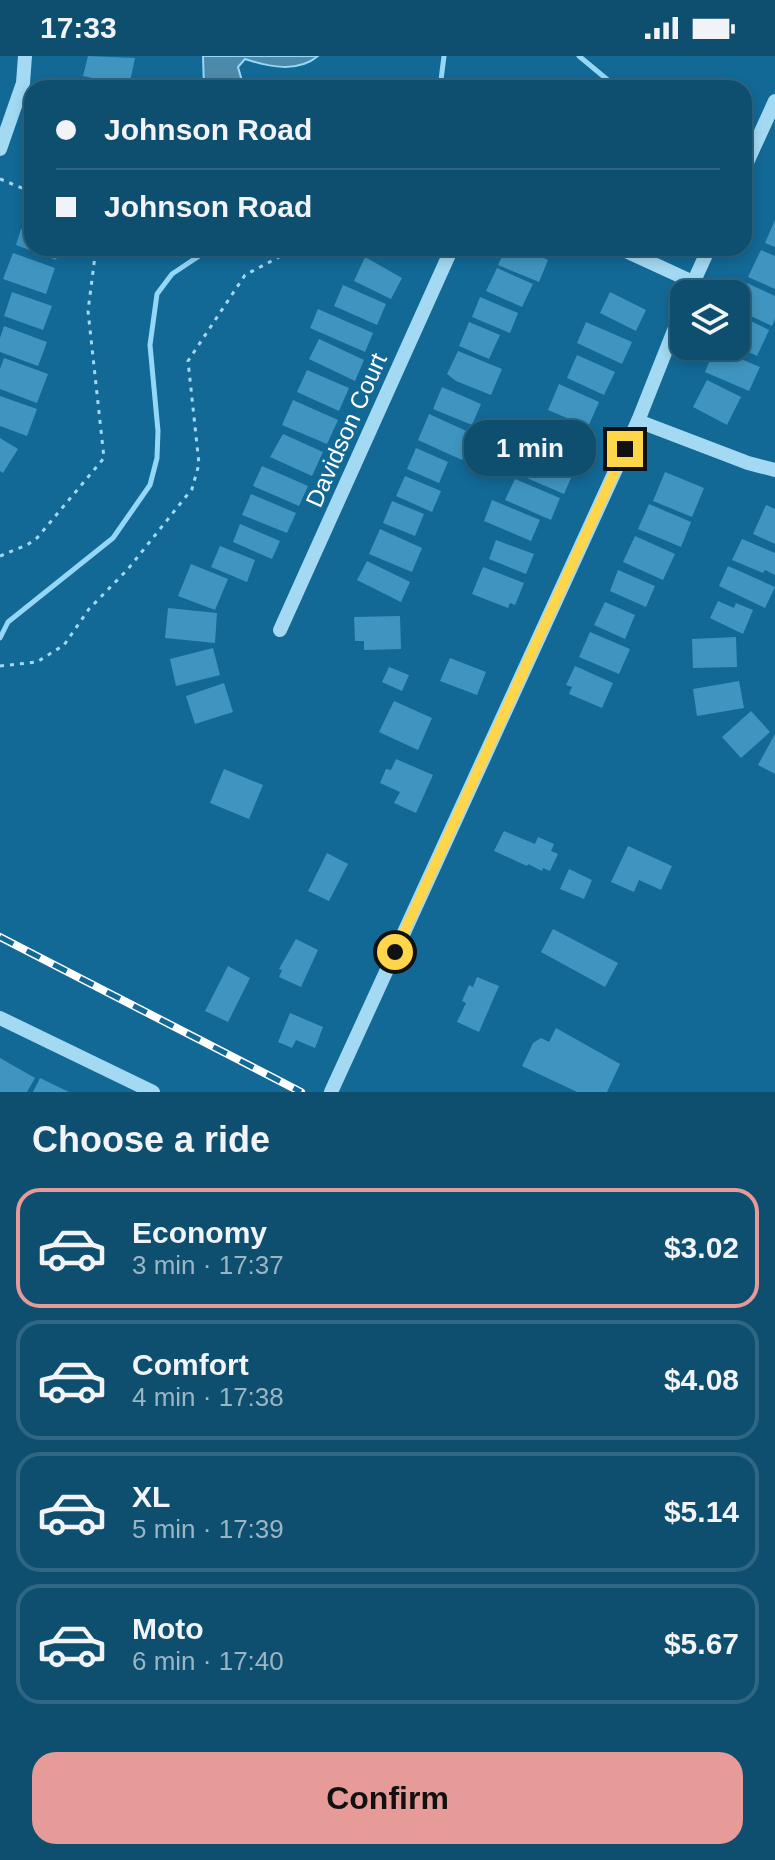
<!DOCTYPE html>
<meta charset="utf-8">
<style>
body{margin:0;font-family:Helvetica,sans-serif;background:#1c5978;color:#f1f3f6;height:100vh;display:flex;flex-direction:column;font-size:30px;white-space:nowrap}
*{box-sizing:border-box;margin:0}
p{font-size:26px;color:#9bb5c3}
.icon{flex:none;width:44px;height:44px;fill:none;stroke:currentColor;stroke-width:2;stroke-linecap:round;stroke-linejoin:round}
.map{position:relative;height:1036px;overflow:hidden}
.drawer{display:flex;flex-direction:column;background:#0e4f70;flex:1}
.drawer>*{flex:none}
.hud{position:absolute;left:24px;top:24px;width:728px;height:176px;border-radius:24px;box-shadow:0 4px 12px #0003,0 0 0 2px #2e6683;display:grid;align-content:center;height:176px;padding:0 32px;background:#0e4f70}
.buttons{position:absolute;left:670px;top:224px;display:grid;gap:16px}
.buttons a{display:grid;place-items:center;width:80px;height:80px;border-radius:16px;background:#0e4f70;box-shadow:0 4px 12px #0003,0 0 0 2px #2e6683;font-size:40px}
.end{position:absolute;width:36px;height:36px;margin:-18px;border:10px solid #ffd54a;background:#111;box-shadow:0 0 0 4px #111}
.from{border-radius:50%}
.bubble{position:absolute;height:56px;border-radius:24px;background:#0e4f70;box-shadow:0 4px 12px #0003,0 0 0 2px #2e6683;font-size:26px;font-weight:700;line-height:56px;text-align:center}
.hud b{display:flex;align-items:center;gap:28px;height:76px;font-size:30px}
.hud b+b{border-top:2px solid #2e6683}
.hud i{width:20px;height:20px;background:#f1f3f6}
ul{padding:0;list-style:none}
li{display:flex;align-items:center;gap:24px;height:120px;margin:0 16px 12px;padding:0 16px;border:4px solid #2e6683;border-radius:24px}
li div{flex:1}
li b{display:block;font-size:30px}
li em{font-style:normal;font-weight:700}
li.active{border-color:#e69b98}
li>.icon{width:72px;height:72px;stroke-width:1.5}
h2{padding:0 32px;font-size:36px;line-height:96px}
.button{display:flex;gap:16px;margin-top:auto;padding:16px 32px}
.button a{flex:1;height:92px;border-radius:24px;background:#e69b98;color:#111;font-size:32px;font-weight:700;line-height:92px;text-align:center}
.status{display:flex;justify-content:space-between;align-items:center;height:56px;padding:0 40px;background:#0e4f70;direction:ltr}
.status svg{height:22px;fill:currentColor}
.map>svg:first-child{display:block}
</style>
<div class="status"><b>17:33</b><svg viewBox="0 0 49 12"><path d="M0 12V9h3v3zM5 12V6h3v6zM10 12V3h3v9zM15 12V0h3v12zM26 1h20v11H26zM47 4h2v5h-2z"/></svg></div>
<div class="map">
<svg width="775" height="1036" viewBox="0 0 775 1036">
<rect width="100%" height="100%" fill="#126996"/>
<path fill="#4d8aa9" stroke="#94d7f6" stroke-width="2" d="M203,0H318C298,17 269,11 245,3L238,11L244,32H204Z"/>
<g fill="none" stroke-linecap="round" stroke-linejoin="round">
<g stroke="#94d7f6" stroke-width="5">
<path d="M579,0L609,25L624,32"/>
<path d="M440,32L444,0"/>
<path d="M719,32H732"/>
<path d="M744,38L749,40"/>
<path d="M0,582L8,566L113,482L150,429L157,402L158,375L150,289L157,238L172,218L211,192"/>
</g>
</g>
<g fill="#3f95bf">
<path d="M88,0L135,2L129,30L83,20Z"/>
<path d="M76,24L98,32H73Z"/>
<path d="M775,164V191L765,187Z"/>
<path d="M32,171V192H60L56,204L16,189L21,173L30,176Z"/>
<path d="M506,192H520L548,204L539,226L498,209Z"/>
<path d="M761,194L775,200V233L748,221Z"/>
<path d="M13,197L55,212L46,238L3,223Z"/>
<path d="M365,201L402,222L391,243L354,225Z"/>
<path d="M497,212L533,228L522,251L486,235Z"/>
<path d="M747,227L775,240V263L772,270L736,253Z"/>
<path d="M343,229L386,248L377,269L334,250Z"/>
<path d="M12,236L52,250L43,274L4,260Z"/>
<path d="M610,236L646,254L636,275L600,257Z"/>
<path d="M480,241L518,257L510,277L472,261Z"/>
<path d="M318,253L373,277L365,296L310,272Z"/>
<path d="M738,259L769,274L757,300L736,290Z"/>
<path d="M469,266L500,279L489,303L459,290Z"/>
<path d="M586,266L632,286L622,308L577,287Z"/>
<path d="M4,270L47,286L38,310L0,296V282Z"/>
<path d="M319,283L364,304L355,325L309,303Z"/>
<path d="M715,292L760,311L749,335L705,316Z"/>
<path d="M458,295L502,313L491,339L456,325L447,318Z"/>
<path d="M577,299L615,316L604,339L567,322Z"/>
<path d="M4,302L48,318L37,347L0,333V313Z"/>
<path d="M307,314L349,332L339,355L297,336Z"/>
<path d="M707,324L741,341L727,369L693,351Z"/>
<path d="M559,328L599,346L588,371L548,354Z"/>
<path d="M442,331L481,348L472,369L433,353Z"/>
<path d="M0,340L37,353L27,380L0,370Z"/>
<path d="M293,344L338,364L327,388L282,369Z"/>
<path d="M429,358L473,378L462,404L418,384Z"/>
<path d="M555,368L587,381L578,401L547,387Z"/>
<path d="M283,378L323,396L312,420L270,401Z"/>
<path d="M0,382L18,393L3,417L0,415Z"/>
<path d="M527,389L576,411L564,438L515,417Z"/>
<path d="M416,392L448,406L439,427L407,413Z"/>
<path d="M262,410L308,430L299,450L253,430Z"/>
<path d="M665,416L704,432L692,461L653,445Z"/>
<path d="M405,420L441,435L432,456L396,440Z"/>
<path d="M515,423L560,442L551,464L505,444Z"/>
<path d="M251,438L296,457L287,477L242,459Z"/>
<path d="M492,444L540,464L531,485L484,465Z"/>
<path d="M392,445L424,458L415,480L383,467Z"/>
<path d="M649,448L691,466L681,491L638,473Z"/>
<path d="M766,449L775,453V488L753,478Z"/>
<path d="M240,468L280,485L272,503L233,486Z"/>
<path d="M380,473L422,492L412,516L369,498Z"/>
<path d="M635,480L675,498L663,524L623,506Z"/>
<path d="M742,483L775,497V519L765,514L763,517L732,504Z"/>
<path d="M496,484L534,498L526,518L489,503Z"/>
<path d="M220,490L255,504L247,526L211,511Z"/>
<path d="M367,505L410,526L401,546L357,524Z"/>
<path d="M191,508L228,523L215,554L178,540Z"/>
<path d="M728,510L775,531L765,552L719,530Z"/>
<path d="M483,511L524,527L515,549L510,547L508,552L472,538Z"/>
<path d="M618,514L655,530L646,551L610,535Z"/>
<path d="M718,545L734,552L736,547L753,554L743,578L710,562Z"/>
<path d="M605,546L635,559L625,583L594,569Z"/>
<path d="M168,552L217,557L215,587L165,582Z"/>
<path d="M400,560L401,593L364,594V585H355L354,561Z"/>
<path d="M590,576L630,593L619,618L579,601Z"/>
<path d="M736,581L737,611L693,612L692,583Z"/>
<path d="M213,592L220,619L176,630L170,603Z"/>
<path d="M450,602L486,616L477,639L440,625Z"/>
<path d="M575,610L613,627L602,652L569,638L572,631L566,629Z"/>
<path d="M389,611L409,619L402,635L382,626Z"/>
<path d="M739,625L744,652L697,660L693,633Z"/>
<path d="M224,627L233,656L195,668L186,640Z"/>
<path d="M394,645L432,662L418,694L379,676Z"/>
<path d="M751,655L770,676L741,702L722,681Z"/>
<path d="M775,678V718L758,709Z"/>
<path d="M396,703L433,719L416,757L394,747L400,736L380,727L386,713L391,714Z"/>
<path d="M224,713L263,729L249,763L210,747Z"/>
<path d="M504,775L535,788L538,781L554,788L551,795L558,798L550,815L543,812L542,815L528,808L527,810L494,795Z"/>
<path d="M628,790L672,810L661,834L639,824L634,836L611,826Z"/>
<path d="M327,797L348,808L329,845L308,835Z"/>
<path d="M569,813L592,824L584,843L560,833Z"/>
<path d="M553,873L618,907L605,931L541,896Z"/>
<path d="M296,883L318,894L301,931L279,921L282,914L279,913Z"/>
<path d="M228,910L250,922L228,966L205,955Z"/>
<path d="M477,921L499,930L479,976L457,966L466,947L462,945L469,929L473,931Z"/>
<path d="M290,957L323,971L315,992L296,984L292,992L278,986Z"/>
<path d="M556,972L620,1008L607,1036H577L522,1010L533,987L541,982L549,986Z"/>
<path d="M0,1002L35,1022L27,1036H0Z"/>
<path d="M40,1022L69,1036H33Z"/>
</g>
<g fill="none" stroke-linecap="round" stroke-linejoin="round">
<g stroke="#a3d9f3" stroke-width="3" stroke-dasharray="4 6" stroke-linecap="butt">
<path d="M0,123L32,136"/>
<path d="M0,500L27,489L37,482L104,402L88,255L96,192"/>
<path d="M0,610L37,606L64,589L89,553L128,513L192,433L199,408L188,305L245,219L296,192"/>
</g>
<g stroke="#a3d9f3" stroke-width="14">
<path d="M0,93L23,27L25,0"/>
<path d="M744,113L775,45"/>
<path d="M619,192L693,226"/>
<path d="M688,238L709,192"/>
<path d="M638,365L748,407L775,414"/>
<path d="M280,574L452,192"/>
<path d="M0,962L153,1036"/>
<path d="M331,1036L638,365L684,249"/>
</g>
<defs>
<path id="rail" d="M0,881L301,1036"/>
</defs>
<use href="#rail" stroke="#fff" stroke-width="8"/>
<use href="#rail" stroke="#126996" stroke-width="5" stroke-dasharray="15" stroke-linecap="butt"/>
</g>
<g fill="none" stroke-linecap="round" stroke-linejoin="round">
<path stroke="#ffd54a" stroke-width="10" d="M395,896L625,393"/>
</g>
<g text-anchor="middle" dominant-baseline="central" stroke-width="6" stroke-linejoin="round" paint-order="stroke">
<g font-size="24" fill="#fff" stroke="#126996">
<text transform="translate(346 374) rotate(-66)">Davidson Court</text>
</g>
</g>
</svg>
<div class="buttons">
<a><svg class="icon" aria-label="layers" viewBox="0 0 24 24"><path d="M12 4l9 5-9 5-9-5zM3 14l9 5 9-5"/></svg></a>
</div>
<i class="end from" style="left:395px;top:896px"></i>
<i class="end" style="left:625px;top:393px"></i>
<div class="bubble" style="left:464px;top:364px;width:132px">1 min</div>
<div class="hud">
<b><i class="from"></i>Johnson Road</b>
<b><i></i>Johnson Road</b>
</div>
</div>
<section class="drawer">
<h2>Choose a ride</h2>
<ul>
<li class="active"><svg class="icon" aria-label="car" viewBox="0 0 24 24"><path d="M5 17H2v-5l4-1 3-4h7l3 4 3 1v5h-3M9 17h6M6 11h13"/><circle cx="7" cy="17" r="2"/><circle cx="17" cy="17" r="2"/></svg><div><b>Economy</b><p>3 min · 17:37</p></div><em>$3.02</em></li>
<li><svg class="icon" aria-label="car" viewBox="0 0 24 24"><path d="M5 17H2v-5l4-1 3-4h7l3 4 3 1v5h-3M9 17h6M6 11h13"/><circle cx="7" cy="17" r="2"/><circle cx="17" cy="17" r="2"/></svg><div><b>Comfort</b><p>4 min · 17:38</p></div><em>$4.08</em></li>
<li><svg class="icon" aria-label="car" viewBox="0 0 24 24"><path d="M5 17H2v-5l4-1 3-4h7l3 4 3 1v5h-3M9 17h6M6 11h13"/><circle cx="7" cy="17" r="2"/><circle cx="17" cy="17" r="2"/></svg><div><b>XL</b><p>5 min · 17:39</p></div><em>$5.14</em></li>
<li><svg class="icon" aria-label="car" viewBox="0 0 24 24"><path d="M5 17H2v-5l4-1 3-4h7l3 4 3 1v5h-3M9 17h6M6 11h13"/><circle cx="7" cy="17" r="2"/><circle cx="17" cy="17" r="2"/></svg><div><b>Moto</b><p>6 min · 17:40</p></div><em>$5.67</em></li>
</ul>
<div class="button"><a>Confirm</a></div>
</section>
